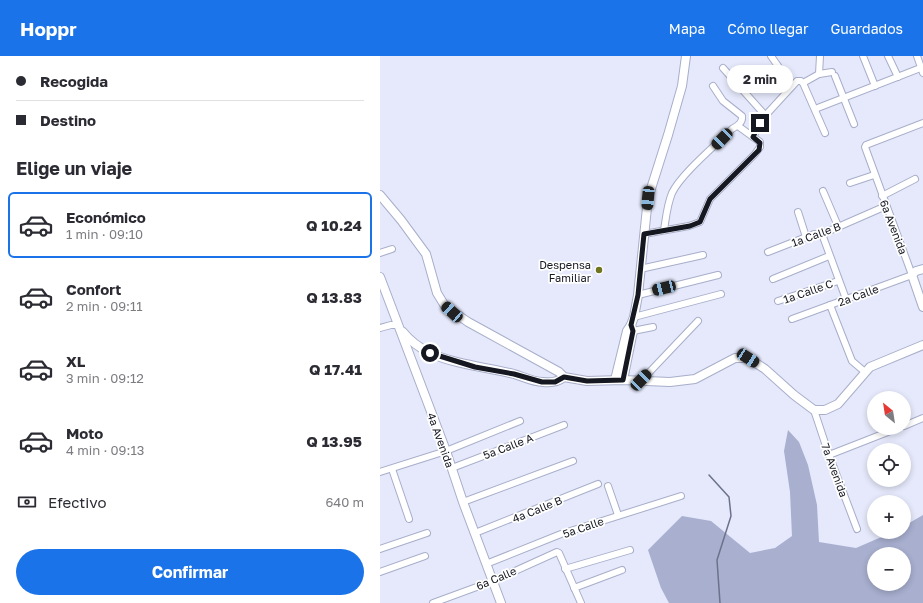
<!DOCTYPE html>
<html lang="es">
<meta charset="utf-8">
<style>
body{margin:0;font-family:"Golos Text",sans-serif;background:#f7f7f7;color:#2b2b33;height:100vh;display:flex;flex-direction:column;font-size:15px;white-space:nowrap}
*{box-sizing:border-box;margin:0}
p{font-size:13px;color:#7c7c81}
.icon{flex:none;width:22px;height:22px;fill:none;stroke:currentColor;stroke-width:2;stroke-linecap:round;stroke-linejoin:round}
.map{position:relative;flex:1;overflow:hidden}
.sheet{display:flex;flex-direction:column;background:#fff;width:380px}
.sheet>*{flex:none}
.top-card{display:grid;align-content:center;height:88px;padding:0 16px;background:#fff}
.needle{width:26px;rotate:330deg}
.fabs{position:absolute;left:487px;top:335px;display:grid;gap:8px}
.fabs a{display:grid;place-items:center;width:44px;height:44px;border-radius:50%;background:#fff;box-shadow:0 2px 6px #0003;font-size:20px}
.end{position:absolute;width:18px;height:18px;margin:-9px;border:5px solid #151721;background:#fff;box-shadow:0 0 0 2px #fff}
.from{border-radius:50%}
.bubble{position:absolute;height:28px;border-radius:14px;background:#fff;box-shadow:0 2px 6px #0003;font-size:13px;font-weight:700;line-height:28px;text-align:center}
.car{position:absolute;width:12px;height:24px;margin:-12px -6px;border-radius:5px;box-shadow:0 0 3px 1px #0007;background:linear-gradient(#222 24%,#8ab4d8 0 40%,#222 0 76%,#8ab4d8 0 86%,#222 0)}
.top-card b{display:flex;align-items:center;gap:14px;height:38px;font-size:15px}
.top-card b+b{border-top:1px solid #e1e1e2}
.top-card i{width:10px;height:10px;background:#2b2b33}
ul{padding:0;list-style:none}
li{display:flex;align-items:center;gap:12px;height:66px;margin:0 8px 6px;padding:0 8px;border:2px solid transparent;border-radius:6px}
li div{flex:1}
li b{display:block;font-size:15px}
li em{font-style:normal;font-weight:700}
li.active{border-color:#1a73e8}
li>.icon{width:36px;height:36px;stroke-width:1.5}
h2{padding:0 16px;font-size:18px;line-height:48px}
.pay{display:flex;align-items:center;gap:10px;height:44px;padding:0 16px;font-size:15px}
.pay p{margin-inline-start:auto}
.cta{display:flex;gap:8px;margin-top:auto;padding:8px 16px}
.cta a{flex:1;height:46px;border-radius:24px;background:#1a73e8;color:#fff;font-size:16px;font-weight:700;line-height:46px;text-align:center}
header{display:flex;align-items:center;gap:24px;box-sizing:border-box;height:56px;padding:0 20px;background:#1a73e8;color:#fff}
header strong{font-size:19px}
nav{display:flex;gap:22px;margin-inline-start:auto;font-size:14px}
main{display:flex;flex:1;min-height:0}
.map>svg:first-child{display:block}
</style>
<header>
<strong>Hoppr</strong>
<nav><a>Mapa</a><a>Cómo llegar</a><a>Guardados</a></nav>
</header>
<main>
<section class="sheet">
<div class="top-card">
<b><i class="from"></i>Recogida</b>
<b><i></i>Destino</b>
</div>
<h2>Elige un viaje</h2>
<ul>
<li class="active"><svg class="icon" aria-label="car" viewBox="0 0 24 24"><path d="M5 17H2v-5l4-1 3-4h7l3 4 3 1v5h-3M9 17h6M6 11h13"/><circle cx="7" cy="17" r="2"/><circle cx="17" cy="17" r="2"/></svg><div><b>Económico</b><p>1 min · 09:10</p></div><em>Q 10.24</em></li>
<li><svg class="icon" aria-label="car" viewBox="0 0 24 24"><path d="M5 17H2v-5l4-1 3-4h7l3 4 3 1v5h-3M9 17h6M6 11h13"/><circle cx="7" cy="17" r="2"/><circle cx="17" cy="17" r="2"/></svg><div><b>Confort</b><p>2 min · 09:11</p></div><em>Q 13.83</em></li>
<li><svg class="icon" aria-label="car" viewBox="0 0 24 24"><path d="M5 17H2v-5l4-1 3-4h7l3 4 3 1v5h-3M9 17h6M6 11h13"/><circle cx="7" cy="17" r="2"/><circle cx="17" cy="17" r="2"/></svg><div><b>XL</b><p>3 min · 09:12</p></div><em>Q 17.41</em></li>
<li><svg class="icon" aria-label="car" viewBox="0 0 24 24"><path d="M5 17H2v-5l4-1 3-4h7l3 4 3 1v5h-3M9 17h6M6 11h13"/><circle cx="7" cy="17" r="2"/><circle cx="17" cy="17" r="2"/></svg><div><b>Moto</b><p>4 min · 09:13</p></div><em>Q 13.95</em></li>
</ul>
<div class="pay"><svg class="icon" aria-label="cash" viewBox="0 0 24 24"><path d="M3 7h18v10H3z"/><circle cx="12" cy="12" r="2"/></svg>Efectivo<p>640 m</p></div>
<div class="cta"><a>Confirmar</a></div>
</section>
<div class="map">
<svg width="543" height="547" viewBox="0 0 543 547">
<rect width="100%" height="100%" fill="#e5e9fb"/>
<path fill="#a8afcf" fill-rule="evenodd" d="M408,374L419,386L428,409L437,449L439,486L476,492L513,476H524V470L543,459V547H289L281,532L268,494L302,460L331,465L370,497L395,492L412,480L410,436L404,395ZM494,498H524V528H494Z"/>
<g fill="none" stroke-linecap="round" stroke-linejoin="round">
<path stroke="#6c728b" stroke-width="1.5" d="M329,419L349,441L351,460L337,504L340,547"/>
<defs>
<g id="street">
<path d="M391,0L412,30"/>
<path d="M483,0L495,30"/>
<path d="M508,0L518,21"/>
<path d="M537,0L543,17"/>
<path d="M343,12L385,59"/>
<path d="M439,18L440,0"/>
<path d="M455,20L474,68"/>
<path d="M423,27L445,77"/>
<path d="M435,53L543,11"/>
<path d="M373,81L384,61L417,25H421L423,27L439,18L452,16"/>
<path d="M470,127L494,119"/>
<path d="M443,135L458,170"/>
<path d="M502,140L535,123"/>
<path d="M418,156L426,181"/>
<path d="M284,174C286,162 287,149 292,137C301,118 336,89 352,73C357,70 363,67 362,60L343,45L333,30"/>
<path d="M264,178L309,170L320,166L330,143L375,98L380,91V86L358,70"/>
<path d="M442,178L466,243"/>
<path d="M388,196L434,178H442L506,150"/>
<path d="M0,197L12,193"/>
<path d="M260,213L323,199"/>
<path d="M393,223L449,200"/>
<path d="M258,239L338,219"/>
<path d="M398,245L458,225"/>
<path d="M450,249L472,305L485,316"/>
<path d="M254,261L341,238"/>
<path d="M412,263L532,219L485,91L486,89L543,67"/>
<path d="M0,272L11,269H18"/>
<path d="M253,275L273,271"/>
<path d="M261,325L318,265"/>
<path d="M434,354L449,399L477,473"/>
<path d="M524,370L543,362"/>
<path d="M449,399L518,372"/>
<path d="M72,412L184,369"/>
<path d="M12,413L29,463"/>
<path d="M0,416L66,395L140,365"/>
<path d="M228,430L238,459"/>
<path d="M83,446L193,405"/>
<path d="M95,477L218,428"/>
<path d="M0,493L47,477"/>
<path d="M106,508L181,478L301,440"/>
<path d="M185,513L250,494"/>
<path d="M0,516L45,500"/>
<path d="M194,532L242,514"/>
<path d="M53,547L113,525L177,496L179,497L201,547"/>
</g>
<g id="secondary">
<path d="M0,139L21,164L46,198L57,237L65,250L88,266L179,316L184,321L207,325L243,324L290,326L315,323L355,302H368L385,313L414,339L434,354H445L458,348L490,311L543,289"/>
<path d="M543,213L536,215L532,219L543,251"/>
<path d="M0,221L66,395L83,446L121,547"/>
<path d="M23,276C30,285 40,292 50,297C77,309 106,311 134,318C144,321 153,326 163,326C171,327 178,326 184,321"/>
<path d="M235,324L247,275L251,269L254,261L258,239L268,142L288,79L302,30L306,0"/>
<path d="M243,324L253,275L251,269"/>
</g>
</defs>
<use href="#street" stroke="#a8aeca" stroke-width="8"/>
<use href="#secondary" stroke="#a8aeca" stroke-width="10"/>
<use href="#street" stroke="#fff" stroke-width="6"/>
<use href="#secondary" stroke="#fff" stroke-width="8"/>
</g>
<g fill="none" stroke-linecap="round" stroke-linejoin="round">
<path stroke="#151721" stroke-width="5" d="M50,297L95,311L134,318L162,326H175L184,321L207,325L243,324L253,275L251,269L258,239L264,178L310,170L320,166L330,143L379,94L380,87L373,81L380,67"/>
</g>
<circle fill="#6f751e" stroke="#fff" stroke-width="1.5" cx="219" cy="214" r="4"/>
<g text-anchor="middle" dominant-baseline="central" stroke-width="3.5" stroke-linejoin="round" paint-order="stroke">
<g font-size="11" fill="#151721" stroke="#fff">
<text transform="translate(514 171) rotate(69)">6a Avenida</text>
<text transform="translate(436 178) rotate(-20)">1a Calle B</text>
<text transform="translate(428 235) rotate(-19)">1a Calle C</text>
<text transform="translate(478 239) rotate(-20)">2a Calle</text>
<text transform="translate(61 384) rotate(70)">4a Avenida</text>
<text transform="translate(128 390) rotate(-21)">5a Calle A</text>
<text transform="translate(455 414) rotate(70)">7a Avenida</text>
<text transform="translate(157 453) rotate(-22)">4a Calle B</text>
<text transform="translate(203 471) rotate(-19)">5a Calle</text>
<text transform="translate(116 522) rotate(-23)">6a Calle</text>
</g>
<g font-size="11" fill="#151721" stroke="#fff" text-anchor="end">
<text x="211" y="208">Despensa<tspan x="211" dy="13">Familiar</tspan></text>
</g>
</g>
</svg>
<div class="fabs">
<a><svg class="needle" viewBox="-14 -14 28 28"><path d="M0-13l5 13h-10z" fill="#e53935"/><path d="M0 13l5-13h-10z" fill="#7c7c81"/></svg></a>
<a><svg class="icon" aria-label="locate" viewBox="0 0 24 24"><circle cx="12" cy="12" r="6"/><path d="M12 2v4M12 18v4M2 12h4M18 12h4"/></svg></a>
<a>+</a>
<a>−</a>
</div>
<i class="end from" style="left:50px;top:297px"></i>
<i class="end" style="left:380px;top:67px"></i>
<div class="bubble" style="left:347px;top:9px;width:66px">2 min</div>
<i class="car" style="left:342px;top:83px;rotate:225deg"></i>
<i class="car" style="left:268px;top:142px;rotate:185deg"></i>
<i class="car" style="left:284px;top:232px;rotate:256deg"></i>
<i class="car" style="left:72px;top:256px;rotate:312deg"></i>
<i class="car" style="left:368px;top:302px;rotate:123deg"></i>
<i class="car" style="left:261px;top:324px;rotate:44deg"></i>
</div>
</main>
